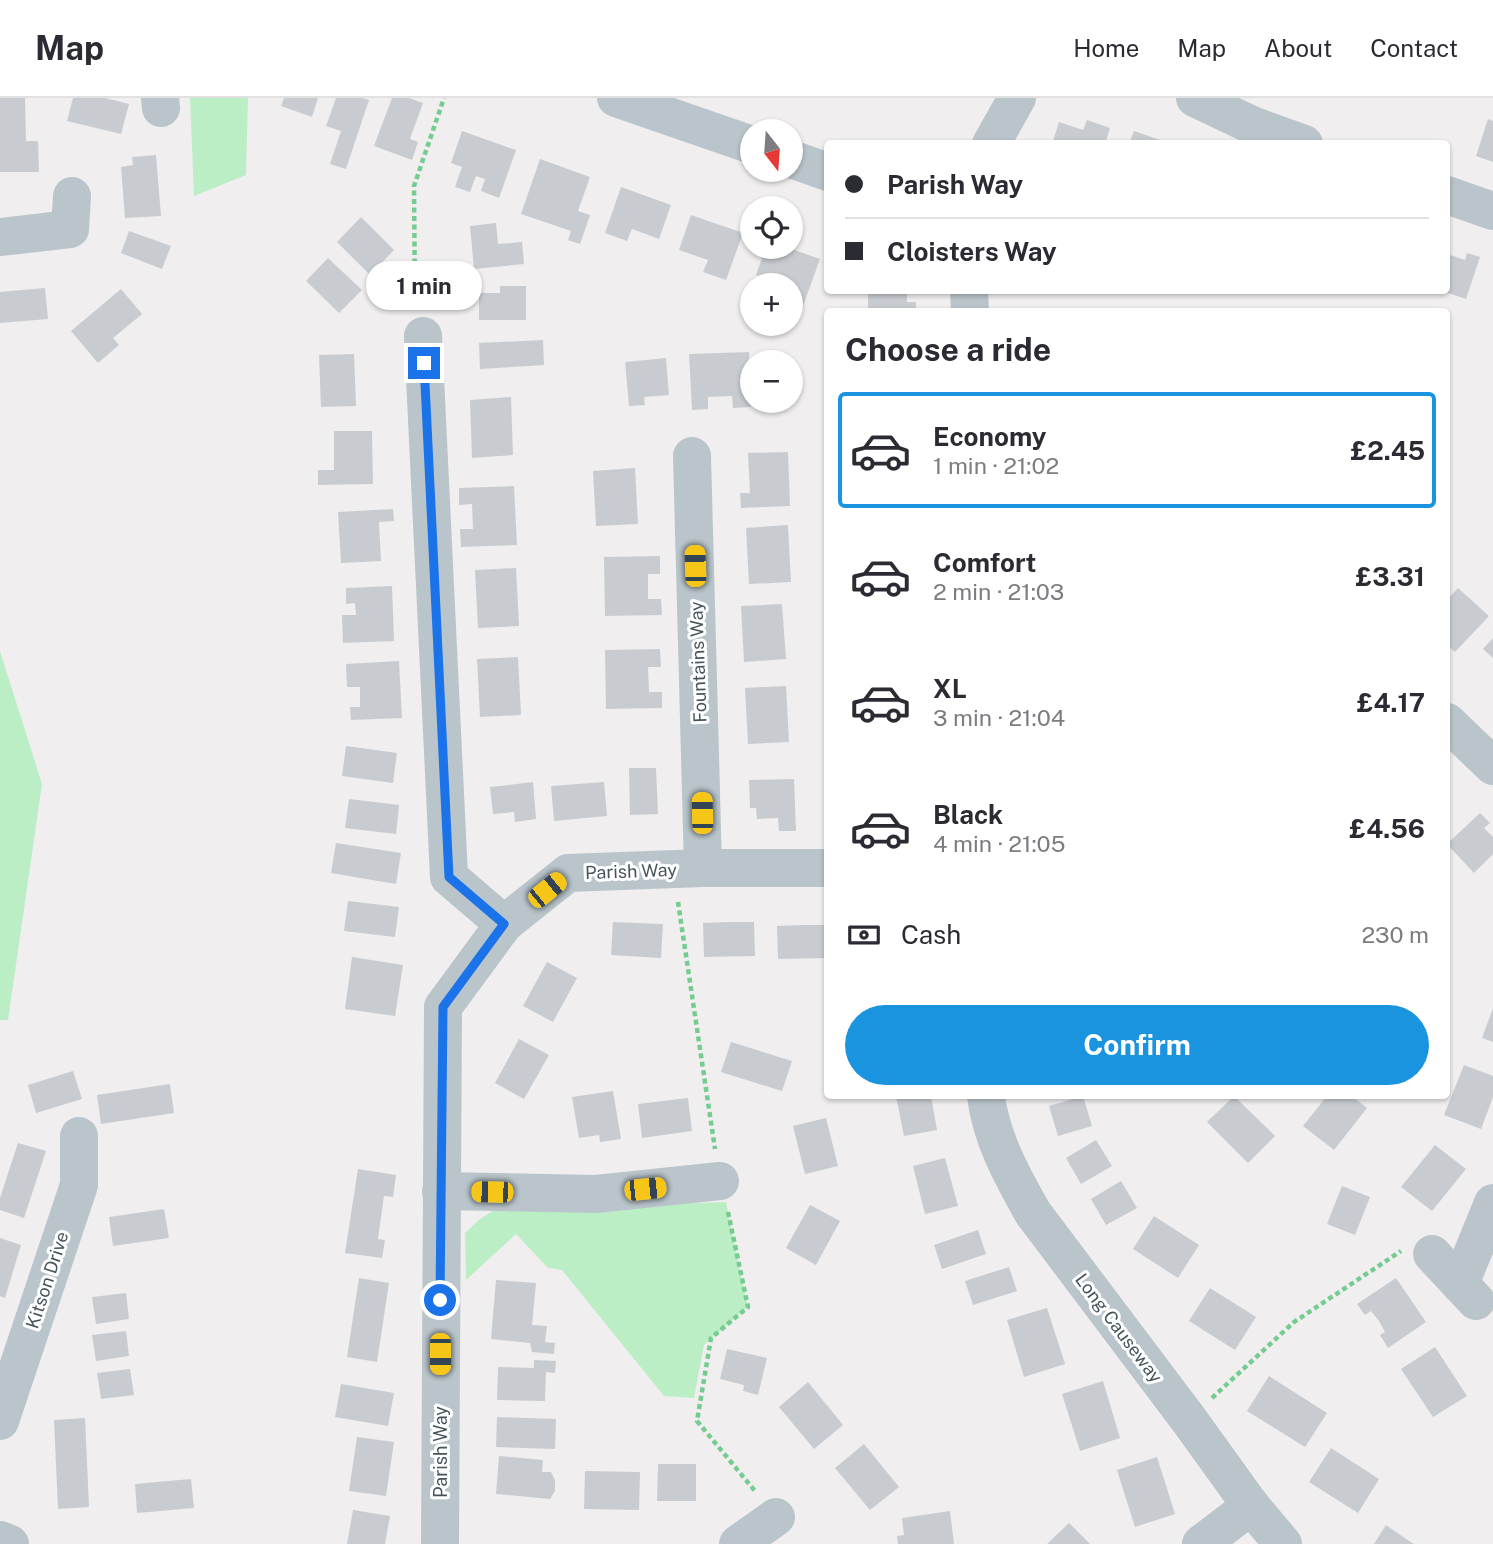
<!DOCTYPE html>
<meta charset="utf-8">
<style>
body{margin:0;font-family:"Public Sans",sans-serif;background:#f7f7f7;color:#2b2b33;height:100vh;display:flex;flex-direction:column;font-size:26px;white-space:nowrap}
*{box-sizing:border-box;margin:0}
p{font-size:23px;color:#7c7c81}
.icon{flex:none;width:38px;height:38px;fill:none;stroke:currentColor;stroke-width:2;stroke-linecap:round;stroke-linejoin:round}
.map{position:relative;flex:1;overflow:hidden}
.sheet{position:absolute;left:824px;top:210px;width:626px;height:791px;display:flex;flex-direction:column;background:#fff;border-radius:7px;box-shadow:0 2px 5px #0004}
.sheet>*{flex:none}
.top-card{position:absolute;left:824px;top:42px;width:626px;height:154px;border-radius:7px;box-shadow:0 2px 5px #0004;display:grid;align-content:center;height:154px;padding:0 21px;background:#fff}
.needle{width:46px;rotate:163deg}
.fabs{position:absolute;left:740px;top:21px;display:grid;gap:14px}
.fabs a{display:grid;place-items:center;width:63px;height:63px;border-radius:50%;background:#fff;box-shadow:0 2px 5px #0004;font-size:35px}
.end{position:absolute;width:32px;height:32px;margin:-16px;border:9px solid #1a73e8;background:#fff;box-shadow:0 0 0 4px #fff}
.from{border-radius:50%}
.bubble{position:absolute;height:49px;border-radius:24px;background:#fff;box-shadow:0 2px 5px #0004;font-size:23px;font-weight:700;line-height:49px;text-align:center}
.car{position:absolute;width:21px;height:42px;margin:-21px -10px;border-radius:9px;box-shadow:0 0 5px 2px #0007;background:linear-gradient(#f5c518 24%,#345 0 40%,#f5c518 0 76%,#345 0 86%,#f5c518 0)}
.top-card b{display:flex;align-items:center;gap:24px;height:66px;font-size:26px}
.top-card b+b{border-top:2px solid #e1e1e2}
.top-card i{width:18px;height:18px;background:#2b2b33}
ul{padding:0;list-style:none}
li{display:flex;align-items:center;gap:21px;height:116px;margin:0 14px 10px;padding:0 7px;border:4px solid transparent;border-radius:7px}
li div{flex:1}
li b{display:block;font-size:26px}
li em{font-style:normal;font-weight:700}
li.active{border-color:#1a94de}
li>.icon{width:63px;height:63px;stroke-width:1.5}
h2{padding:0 21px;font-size:32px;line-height:84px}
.pay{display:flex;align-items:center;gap:18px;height:77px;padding:0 21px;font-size:26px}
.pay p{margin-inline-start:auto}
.cta{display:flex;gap:14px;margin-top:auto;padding:14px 21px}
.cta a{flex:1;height:80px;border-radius:42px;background:#1a94de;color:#fff;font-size:28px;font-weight:700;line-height:80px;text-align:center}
header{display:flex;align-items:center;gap:42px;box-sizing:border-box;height:98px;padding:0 35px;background:#fff;border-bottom:2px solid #e1e1e2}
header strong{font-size:33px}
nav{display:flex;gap:38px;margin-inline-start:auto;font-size:24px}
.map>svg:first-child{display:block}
</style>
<header>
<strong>Map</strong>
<nav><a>Home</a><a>Map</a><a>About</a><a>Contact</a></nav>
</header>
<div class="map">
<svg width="1493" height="1446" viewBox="0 0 1493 1446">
<rect width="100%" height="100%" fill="#f0eeee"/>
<g fill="#bceec6">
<path d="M190,0H248L246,77L194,98Z"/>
<path d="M0,553L42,686L8,922H0Z"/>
<path d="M726,1104L748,1209L704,1247L694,1300L664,1298L562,1172L548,1170L516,1136L466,1182L465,1135L479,1122L494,1112Z"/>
</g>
<g fill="#c8ccd0">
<path d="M0,0H25L26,43H38L39,74H0Z"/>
<path d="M73,0H105L129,6L121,36L67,23Z"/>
<path d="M284,0H318L312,19L281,8Z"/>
<path d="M336,0H362L369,2L346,71L330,66L341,33L326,28Z"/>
<path d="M392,0H409L423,5L410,41L418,44L412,62L374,48Z"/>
<path d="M1488,21L1493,23V64L1476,58Z"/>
<path d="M1087,22L1110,30L1105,46H1052L1059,24L1083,32Z"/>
<path d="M462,33L516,52L499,100L481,93L485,81L476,78L470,94L455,89L462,69L451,65Z"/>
<path d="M1134,33L1160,42L1159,46H1129Z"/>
<path d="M156,57L161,118L125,120L121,69L133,67L132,59Z"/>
<path d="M540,61L590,79L578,113L590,117L580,146L568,142L571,133L521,116Z"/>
<path d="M621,89L671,107L659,141L632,131L627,143L605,135Z"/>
<path d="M691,117L743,135L726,182L703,174L708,162L679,152Z"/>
<path d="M361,119L394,152L370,177L337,144Z"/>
<path d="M496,125L498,146L522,144L524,166L474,171L470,128Z"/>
<path d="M129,133L171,148L162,171L121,155Z"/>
<path d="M766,149H786L820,161L803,208L791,204V187H784L756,177Z"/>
<path d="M1467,155L1480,159L1466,201L1442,193L1447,192V156L1465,162Z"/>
<path d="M328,160L362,192L339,215L306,183Z"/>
<path d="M500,188H526V222H479V195H500Z"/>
<path d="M45,190L48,221L0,225V194Z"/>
<path d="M121,191L142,216L113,240L119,247L98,265L71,233Z"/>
<path d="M868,192H907V204H916V214H868Z"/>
<path d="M543,242L544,267L480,271L479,245Z"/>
<path d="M749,254L751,309L733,310L732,298L708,299V311L692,312L689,256Z"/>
<path d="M354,256L356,308L321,309L319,257Z"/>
<path d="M666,260L669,297L644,299L645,307L629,308L625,264Z"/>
<path d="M511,299L513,357L472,360L470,302Z"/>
<path d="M334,333H372L373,386L318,387V372H334Z"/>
<path d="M788,354L790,408L741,410L740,395H750L748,355Z"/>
<path d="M635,370L638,426L596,428L593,373Z"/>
<path d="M514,388L517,447L461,449L460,431H473L472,406L459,407V390Z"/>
<path d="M393,411L394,423L379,424L381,463L341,465L338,414Z"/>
<path d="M788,427L791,484L749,486L746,430Z"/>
<path d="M660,458V476H648V501H661L662,517L605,518L604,459Z"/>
<path d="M516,470L519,528L478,530L475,472Z"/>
<path d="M392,488L394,543L343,545L342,517H356L355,505L346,506V490Z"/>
<path d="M1458,490L1489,518L1455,554L1447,547V502Z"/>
<path d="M782,506L786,561L744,564L741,508Z"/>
<path d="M1493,540V560L1483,551Z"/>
<path d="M660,551L661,569H648L649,594H662V610L606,611L605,552Z"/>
<path d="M518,559L521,617L480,619L477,561Z"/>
<path d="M399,563L402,620L351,622L350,609H360V589H347L346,566Z"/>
<path d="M786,588L789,644L748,646L745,590Z"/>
<path d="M346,648L397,655L393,685L342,678Z"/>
<path d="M629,670H656L658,716L630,717Z"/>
<path d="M794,681L796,733H779L778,720L757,721L756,710H750L749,682Z"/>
<path d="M533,684L536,721L515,724L514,714L493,716L490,689Z"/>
<path d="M604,684L607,718L554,723L551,688Z"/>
<path d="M349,701L399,707L396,736L345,730Z"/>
<path d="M1480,715L1490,725L1484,730L1493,739V756L1474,775L1447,746Z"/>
<path d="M336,745L401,755L396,786L331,775Z"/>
<path d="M348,803L399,809L395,839L344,833Z"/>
<path d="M613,824L663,826L661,860L611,857Z"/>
<path d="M729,824H754L755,858L704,859L703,825Z"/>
<path d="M802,827H828V860L778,861L777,828Z"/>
<path d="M352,859L403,867L395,918L345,911Z"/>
<path d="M547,864L577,880L553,924L523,908Z"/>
<path d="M1493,910V944L1482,940Z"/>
<path d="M519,941L549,957L524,1001L495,985Z"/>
<path d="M731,944L792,963L782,993L721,974Z"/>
<path d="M1464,967L1493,978V999L1481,1031L1444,1017Z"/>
<path d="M73,973L82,1001L36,1015L28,987Z"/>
<path d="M170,986L174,1015L101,1026L97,997Z"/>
<path d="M613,993L621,1041L600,1044L599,1037L579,1040L572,999Z"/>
<path d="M896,998H931L937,1032L904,1038Z"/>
<path d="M1083,998L1092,1028L1058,1038L1049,1008Z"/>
<path d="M1234,998L1275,1038L1248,1065L1207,1024Z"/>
<path d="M1327,998H1352L1367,1010L1334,1052L1303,1028Z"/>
<path d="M688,1000L692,1033L642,1040L638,1006Z"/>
<path d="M826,1020L838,1068L805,1076L793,1028Z"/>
<path d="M1096,1042L1112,1068L1081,1086L1066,1060Z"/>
<path d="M18,1045L46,1053L24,1120L0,1112V1100Z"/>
<path d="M1435,1047L1466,1071L1432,1113L1401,1089Z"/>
<path d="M945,1060L958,1108L925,1116L913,1068Z"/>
<path d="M358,1071L396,1077L393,1099L384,1098L378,1141L385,1142L382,1160L345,1155Z"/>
<path d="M1121,1083L1137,1110L1106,1127L1091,1101Z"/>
<path d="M1342,1088L1370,1099L1355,1137L1327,1126Z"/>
<path d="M810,1107L840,1123L816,1167L786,1150Z"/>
<path d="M164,1111L169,1140L113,1148L109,1119Z"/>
<path d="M1154,1118L1199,1147L1178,1180L1133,1151Z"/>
<path d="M978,1132L986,1156L942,1171L934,1147Z"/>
<path d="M0,1140L21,1147L5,1200L0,1198Z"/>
<path d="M1009,1169L1017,1193L973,1207L965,1183Z"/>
<path d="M359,1180L389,1185L377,1264L347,1259Z"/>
<path d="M1396,1180L1426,1224L1388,1250L1380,1237L1385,1234L1379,1223L1371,1213L1365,1217L1357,1206Z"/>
<path d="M496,1182L536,1185L532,1227L547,1228L545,1244L555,1245L554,1256L532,1254L530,1245L491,1241Z"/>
<path d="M1210,1190L1256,1219L1235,1252L1189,1223Z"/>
<path d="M126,1195L129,1221L96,1226L92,1199Z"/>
<path d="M1047,1210L1065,1266L1024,1279L1007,1222Z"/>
<path d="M126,1233L129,1258L96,1263L92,1237Z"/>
<path d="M1435,1249L1467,1298L1433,1319L1401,1271Z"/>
<path d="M727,1251L767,1260L758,1297L743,1293L744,1287L720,1281Z"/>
<path d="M534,1262L556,1263L555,1275L546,1274L545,1303L497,1302L498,1269L534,1270Z"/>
<path d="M130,1271L134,1297L101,1301L97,1275Z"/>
<path d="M1269,1278L1327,1315L1305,1349L1247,1313Z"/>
<path d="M1103,1283L1120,1340L1080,1353L1062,1296Z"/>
<path d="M808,1284L843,1327L814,1351L779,1309Z"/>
<path d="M341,1286L394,1295L388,1328L335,1319Z"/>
<path d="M497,1319L556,1321L555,1351L496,1349Z"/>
<path d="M85,1320L89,1409L58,1411L54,1322Z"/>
<path d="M357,1339L394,1344L386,1398L349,1393Z"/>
<path d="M864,1346L899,1389L870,1412L835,1370Z"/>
<path d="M1331,1350L1379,1381L1358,1415L1309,1384Z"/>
<path d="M499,1358L543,1362L542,1374H551L555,1382V1393L550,1401L496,1396Z"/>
<path d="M1157,1359L1175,1416L1135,1429L1117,1372Z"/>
<path d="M658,1366H696V1403H657Z"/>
<path d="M585,1373L640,1374L639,1412L584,1411Z"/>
<path d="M191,1381L194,1410L137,1415L135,1386Z"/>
<path d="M353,1412L390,1418L385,1446H347Z"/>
<path d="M950,1413L954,1446H898L897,1438L904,1437L902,1420Z"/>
<path d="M1069,1425L1090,1446H1047Z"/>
<path d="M1386,1427L1406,1441L1414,1446H1374Z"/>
</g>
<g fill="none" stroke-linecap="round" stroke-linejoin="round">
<g stroke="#74cc90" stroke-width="4.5" stroke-dasharray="5 3.5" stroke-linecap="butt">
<path d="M415,208L414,88L444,0"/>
<path d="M678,804L715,1051"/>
<path d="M728,1114L748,1209L711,1240L697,1323L755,1393"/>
<path d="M1212,1300L1294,1224L1401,1153"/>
</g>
<g stroke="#b9c5cb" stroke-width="38">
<path d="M160,0L161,10"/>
<path d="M616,0L752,47"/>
<path d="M1195,0L1254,28L1304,46"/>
<path d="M991,46L1017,0"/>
<path d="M791,61L828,74"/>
<path d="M1447,97L1493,113"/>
<path d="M0,139L70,131L72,98"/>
<path d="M969,192L970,214"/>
<path d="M423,238L449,779L504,826"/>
<path d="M692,358L703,770"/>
<path d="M1447,624L1493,668"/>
<path d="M986,998C991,1040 1012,1078 1033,1115L1189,1322L1251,1408L1283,1446"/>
<path d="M441,1093L596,1096L720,1083"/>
<path d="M1432,1156L1476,1203"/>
<path d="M1460,1186L1493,1105"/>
<path d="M0,1323L79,1087V1038"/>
<path d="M0,1442L10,1446"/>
<path d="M440,1446L443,909L504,826L568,775L703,770H828"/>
<path d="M738,1446L776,1419"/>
<path d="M1201,1446L1251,1408"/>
</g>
</g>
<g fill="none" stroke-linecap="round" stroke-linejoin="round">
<path stroke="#1a73e8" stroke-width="9" d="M424,265L449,779L504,826L443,909L440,1202"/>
</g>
<g text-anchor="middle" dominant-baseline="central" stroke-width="6" stroke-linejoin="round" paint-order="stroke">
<g font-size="18" fill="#46555b" stroke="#fff">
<text transform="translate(698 564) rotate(-92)">Fountains Way</text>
<text transform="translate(631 773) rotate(-2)">Parish Way</text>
<text transform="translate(47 1182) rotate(-72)">Kitson Drive</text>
<text transform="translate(1119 1230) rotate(53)">Long Causeway</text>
<text transform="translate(440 1354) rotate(-90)">Parish Way</text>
</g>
</g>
</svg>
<div class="fabs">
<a><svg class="needle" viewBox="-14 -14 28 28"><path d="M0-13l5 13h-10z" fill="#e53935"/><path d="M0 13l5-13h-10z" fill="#7c7c81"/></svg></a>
<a><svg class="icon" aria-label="locate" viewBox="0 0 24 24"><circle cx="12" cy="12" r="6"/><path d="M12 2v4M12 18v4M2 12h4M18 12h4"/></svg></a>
<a>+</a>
<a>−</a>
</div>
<i class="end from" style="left:440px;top:1202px"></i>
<i class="end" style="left:424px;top:265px"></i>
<div class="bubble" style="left:366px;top:163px;width:116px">1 min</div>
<i class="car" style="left:695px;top:468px;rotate:358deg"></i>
<i class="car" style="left:702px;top:715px;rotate:359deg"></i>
<i class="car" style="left:547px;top:792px;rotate:51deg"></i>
<i class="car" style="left:645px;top:1091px;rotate:84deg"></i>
<i class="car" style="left:492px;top:1094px;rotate:271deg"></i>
<i class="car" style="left:440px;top:1256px;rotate:180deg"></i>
<div class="top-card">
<b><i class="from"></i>Parish Way</b>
<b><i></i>Cloisters Way</b>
</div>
<section class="sheet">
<h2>Choose a ride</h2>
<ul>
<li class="active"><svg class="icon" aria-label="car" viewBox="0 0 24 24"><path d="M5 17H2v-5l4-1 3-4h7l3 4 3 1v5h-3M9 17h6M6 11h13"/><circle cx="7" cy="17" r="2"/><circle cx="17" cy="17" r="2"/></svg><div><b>Economy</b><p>1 min · 21:02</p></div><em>£2.45</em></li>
<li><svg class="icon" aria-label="car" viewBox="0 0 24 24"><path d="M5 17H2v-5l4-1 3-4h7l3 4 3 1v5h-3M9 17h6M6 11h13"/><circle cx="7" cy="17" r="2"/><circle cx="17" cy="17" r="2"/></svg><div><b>Comfort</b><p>2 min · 21:03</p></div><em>£3.31</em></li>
<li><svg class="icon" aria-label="car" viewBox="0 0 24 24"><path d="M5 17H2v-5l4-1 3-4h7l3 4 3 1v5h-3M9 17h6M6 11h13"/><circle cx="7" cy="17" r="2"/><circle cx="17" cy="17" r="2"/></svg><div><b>XL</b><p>3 min · 21:04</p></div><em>£4.17</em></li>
<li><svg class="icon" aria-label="car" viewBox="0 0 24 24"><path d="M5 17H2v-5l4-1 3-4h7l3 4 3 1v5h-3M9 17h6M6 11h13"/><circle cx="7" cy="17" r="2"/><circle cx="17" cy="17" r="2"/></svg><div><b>Black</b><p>4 min · 21:05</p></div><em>£4.56</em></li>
</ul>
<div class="pay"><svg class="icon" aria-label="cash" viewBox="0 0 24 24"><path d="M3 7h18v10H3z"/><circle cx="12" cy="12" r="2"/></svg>Cash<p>230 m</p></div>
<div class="cta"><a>Confirm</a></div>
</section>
</div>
